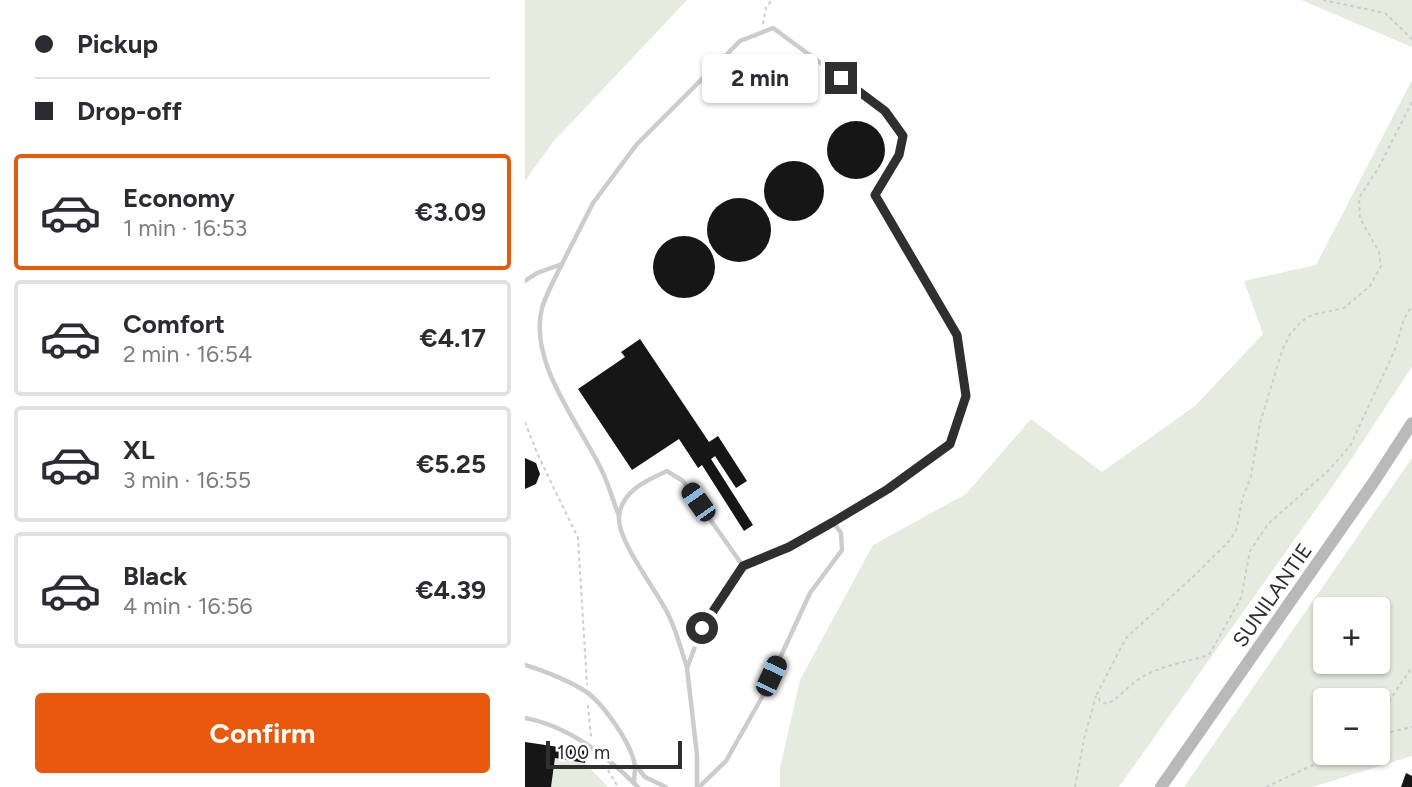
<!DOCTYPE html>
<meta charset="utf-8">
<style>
body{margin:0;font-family:Figtree,sans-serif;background:#f2f2f3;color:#2b2b33;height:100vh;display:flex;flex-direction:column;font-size:26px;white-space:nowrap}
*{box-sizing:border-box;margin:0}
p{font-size:23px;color:#7c7c81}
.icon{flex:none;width:38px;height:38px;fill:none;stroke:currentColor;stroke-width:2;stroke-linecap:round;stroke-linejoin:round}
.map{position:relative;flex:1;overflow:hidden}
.drawer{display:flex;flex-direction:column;background:#fff;width:525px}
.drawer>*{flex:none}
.banner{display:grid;align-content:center;height:154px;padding:0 35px;background:#fff}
.buttons{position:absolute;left:788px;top:597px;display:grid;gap:14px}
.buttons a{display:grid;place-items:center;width:77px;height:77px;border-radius:7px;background:#fff;box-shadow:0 2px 5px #0004;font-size:35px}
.scale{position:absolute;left:21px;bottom:18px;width:136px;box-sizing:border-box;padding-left:7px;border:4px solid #2f2f2f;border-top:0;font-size:19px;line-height:24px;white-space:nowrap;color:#2f2f2f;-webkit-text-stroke:5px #fff;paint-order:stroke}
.end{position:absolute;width:32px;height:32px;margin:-16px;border:9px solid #2f2f2f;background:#fff;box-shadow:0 0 0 4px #fff}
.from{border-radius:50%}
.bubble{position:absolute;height:49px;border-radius:7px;background:#fff;box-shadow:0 2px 5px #0004;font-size:23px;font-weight:700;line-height:49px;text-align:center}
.car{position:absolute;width:21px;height:42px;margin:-21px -10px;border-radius:9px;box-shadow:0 0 5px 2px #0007;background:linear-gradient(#222 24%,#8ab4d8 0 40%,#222 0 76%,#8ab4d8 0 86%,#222 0)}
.banner b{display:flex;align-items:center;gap:24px;height:66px;font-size:26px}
.banner b+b{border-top:2px solid #e1e1e2}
.banner i{width:18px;height:18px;background:#2b2b33}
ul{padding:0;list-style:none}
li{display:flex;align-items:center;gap:21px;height:116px;margin:0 14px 10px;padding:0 21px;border:4px solid #e1e1e2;border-radius:7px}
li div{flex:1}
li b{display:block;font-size:26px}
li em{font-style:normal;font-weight:700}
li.current{border-color:#ea580c}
li>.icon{width:63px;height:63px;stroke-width:1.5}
.button{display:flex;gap:14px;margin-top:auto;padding:14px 35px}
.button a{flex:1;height:80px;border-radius:7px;background:#ea580c;color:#fff;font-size:28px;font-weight:700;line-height:80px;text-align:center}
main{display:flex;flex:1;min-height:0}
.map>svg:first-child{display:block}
</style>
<main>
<section class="drawer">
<div class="banner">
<b><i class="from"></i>Pickup</b>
<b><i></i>Drop-off</b>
</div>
<ul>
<li class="current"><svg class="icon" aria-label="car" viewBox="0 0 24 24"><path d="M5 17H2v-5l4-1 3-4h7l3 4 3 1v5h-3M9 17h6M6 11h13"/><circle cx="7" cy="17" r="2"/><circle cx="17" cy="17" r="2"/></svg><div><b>Economy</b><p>1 min · 16:53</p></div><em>€3.09</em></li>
<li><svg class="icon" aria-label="car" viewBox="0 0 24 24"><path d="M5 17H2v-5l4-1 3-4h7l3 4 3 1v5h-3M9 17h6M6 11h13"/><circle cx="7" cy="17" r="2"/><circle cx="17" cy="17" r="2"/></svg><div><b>Comfort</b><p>2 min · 16:54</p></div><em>€4.17</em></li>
<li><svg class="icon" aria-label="car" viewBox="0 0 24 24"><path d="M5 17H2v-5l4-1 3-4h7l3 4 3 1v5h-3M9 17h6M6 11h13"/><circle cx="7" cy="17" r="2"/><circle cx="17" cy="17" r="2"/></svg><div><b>XL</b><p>3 min · 16:55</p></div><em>€5.25</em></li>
<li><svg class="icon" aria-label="car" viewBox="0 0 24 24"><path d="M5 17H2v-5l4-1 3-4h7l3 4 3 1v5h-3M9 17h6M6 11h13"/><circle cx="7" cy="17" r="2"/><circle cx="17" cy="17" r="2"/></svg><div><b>Black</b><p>4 min · 16:56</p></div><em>€4.39</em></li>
</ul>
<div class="button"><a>Confirm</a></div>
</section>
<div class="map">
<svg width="887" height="787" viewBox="0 0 887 787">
<rect width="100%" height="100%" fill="#fff"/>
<g fill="#e5ebde" fill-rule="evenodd">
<path d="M0,0H162L27,143L0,181Z"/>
<path d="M776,0H887V47Z"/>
<path d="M887,80V367L821,467L596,784L593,787H255V768L275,680L348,545L441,494L506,419L577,472L670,406L738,334L719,281L791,265Z"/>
<path d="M887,458V756L787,787H659ZM800,609H852V662H800ZM800,700H852V752H800Z"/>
<path d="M30,758L60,763L83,787H26Z"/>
</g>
<g fill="#161616">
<circle cx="331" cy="150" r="29"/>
<circle cx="269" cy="191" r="30"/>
<circle cx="214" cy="230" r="32"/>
<circle cx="159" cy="267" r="31"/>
<path d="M115,339L184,442L193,436L222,481L211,488L190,456L186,459L228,525L219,531L177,465L173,468L154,439L107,470L53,389L100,357L96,352Z"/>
<path d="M0,458L11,463L15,474L11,484L0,489Z"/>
<path d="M0,742L61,751L60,763L30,758L26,787H0Z"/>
<path d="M881,773L887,776V787H876Z"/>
</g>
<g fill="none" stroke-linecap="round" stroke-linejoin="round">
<g stroke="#ccc" stroke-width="2" stroke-dasharray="3.5 3.5" stroke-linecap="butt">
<path d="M798,0L860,13L887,39"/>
<path d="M238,24L241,7L247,0"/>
<path d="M887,102L854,167L834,198L835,218L854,252L856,266L845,286L819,308L787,315L777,321L765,334L757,351L735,423L726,476L717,500L712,528L705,540L670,575L601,638L572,694L575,701L582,704C594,698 602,687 614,679C634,666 661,662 684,655L716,598L725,551L743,524L803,471L825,446L869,352L879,319L887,306"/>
<path d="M0,422L12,453L53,538L62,685"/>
<path d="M63,705L66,737"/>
<path d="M852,719L887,667"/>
<path d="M852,735L887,727"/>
<path d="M83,770L93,787"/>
<path d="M550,787L559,739L571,696"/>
<path d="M741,787L816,752"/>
</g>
<g stroke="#ccc" stroke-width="4.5">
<path d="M37,264C30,278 22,292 17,308C3,363 55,424 77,471C84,485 88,501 94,516"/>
<path d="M0,281L12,273L37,264L68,203L112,144L215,41L248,28L361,111L378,136L374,155L350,195L432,336L441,396L425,444L363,489L308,522L264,547L218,566L177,628L162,668L172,755V787"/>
<path d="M0,665C21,672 41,679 60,691C77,702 108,745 110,767C110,772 109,778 109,783"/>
<path d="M162,668C156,649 151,629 142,612C131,590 92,540 94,517C96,491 122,480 142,471L158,481L218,566"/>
<path d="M0,718C44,726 82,756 113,787"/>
<path d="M111,766L120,777L141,787"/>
<path d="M174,787L201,761L237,697L285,593L317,550L316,533L308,522"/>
</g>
<path stroke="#b9b9b9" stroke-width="12" d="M636,787L848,483L887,423"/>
</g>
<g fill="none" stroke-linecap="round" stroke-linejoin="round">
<path stroke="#2f2f2f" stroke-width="9" d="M177,628L218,566L264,547L308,522L363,489L425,444L441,396L432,335L350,195L374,155L378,136L360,111L316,78"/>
</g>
<g text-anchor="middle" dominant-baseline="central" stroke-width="7" stroke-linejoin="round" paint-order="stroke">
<g font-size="21" fill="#2f2f2f" stroke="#fff">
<text transform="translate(747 595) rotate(-55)">SUNILANTIE</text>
</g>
</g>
</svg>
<div class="buttons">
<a>+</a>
<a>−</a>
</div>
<div class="scale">100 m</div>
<i class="end from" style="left:177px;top:628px"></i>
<i class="end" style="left:316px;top:78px"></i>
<div class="bubble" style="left:177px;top:54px;width:116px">2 min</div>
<i class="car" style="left:173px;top:502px;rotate:325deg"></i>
<i class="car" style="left:246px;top:676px;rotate:25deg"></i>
</div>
</main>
